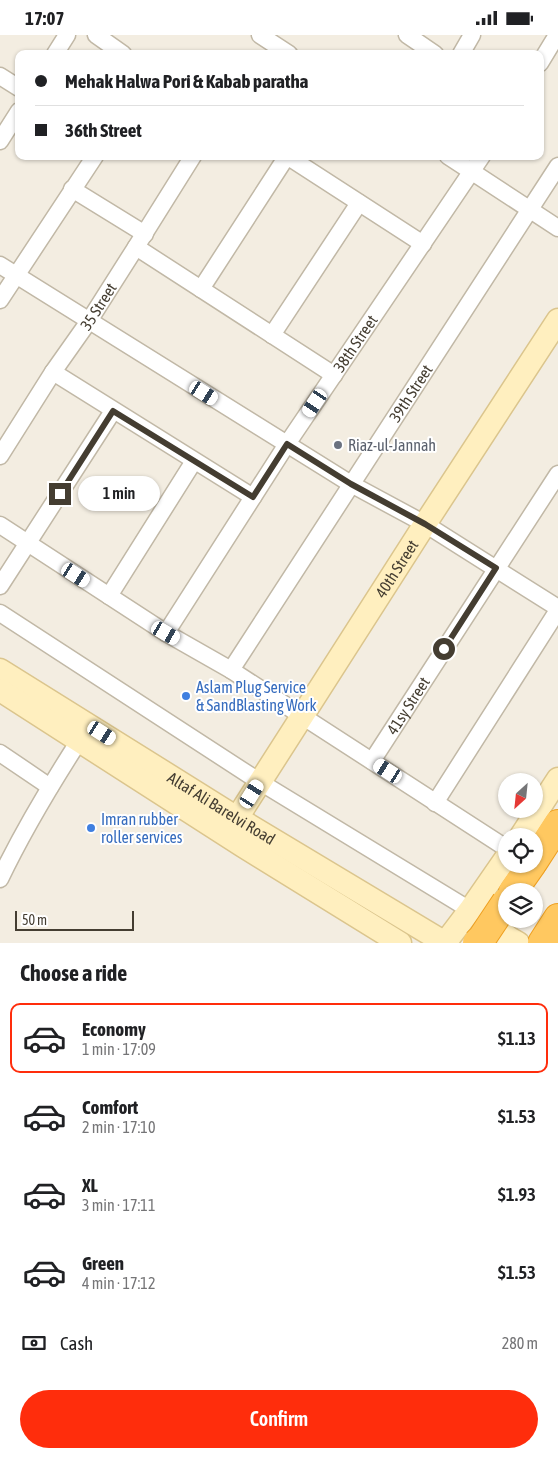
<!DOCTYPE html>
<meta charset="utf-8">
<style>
body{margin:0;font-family:"Asap Condensed",sans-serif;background:#f6f6f6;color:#202124;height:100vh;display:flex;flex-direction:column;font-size:19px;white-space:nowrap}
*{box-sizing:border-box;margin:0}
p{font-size:16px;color:#757577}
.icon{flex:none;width:28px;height:28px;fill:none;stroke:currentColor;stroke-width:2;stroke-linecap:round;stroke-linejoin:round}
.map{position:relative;height:908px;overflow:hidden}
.side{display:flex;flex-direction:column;background:#fff;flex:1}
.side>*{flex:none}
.banner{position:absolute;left:15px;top:15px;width:529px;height:110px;border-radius:10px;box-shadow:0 1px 4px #0004;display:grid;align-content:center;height:110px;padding:0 20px;background:#fff}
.needle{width:32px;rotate:207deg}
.controls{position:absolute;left:498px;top:738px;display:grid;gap:10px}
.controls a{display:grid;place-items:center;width:45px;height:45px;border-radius:50%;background:#fff;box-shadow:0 1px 4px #0004;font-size:25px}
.scale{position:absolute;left:15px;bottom:12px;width:119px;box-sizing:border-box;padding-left:5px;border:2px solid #443d31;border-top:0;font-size:14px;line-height:18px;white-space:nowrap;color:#443d31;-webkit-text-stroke:4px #fff;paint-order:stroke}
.end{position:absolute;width:22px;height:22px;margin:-11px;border:6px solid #443d31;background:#fff;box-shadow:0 0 0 2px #fff}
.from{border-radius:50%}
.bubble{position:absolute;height:35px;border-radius:18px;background:#fff;box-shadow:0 1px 4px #0004;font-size:16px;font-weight:600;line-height:35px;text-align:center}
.car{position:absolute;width:15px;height:30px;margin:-15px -8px;border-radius:6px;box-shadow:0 0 4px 1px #0007;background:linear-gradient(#fff 24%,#345 0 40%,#fff 0 76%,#345 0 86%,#fff 0)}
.banner b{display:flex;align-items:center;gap:18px;height:48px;font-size:19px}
.banner b+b{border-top:1px solid #e0e0e0}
.banner i{width:12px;height:12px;background:#202124}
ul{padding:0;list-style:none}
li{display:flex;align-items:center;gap:15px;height:70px;margin:0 10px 8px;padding:0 10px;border:2px solid transparent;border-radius:10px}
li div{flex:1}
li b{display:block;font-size:19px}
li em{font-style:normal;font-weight:600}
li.selected{border-color:#ff2d0c}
li>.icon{width:45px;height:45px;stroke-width:1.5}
h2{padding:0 20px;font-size:22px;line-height:60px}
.pay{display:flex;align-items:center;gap:12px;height:55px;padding:0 20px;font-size:19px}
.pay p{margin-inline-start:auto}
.primary-button{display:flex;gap:10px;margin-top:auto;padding:10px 20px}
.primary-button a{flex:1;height:58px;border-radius:30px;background:#ff2d0c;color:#fff;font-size:20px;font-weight:600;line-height:58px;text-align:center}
.status{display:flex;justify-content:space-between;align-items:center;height:35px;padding:0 25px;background:#fff;direction:ltr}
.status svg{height:14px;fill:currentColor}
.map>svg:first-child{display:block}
</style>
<div class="status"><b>17:07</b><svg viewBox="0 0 49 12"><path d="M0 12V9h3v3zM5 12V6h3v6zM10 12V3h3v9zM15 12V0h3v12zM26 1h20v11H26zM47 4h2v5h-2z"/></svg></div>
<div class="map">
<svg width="558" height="908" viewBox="0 0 558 908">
<rect width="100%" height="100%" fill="#f3ede1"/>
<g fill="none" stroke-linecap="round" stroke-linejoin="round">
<defs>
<g id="street">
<path d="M96,0L123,19"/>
<path d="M260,0L289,19"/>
<path d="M407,0L435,19"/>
<path d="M55,19L67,0"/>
<path d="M461,19L472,0"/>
<path d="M540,28L557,0"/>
<path d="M0,41L19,53"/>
<path d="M0,106L19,76"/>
<path d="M448,121L558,193"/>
<path d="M72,154L145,199"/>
<path d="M136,212L334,340"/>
<path d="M0,230L351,449L425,489L558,573"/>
<path d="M201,254L287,121L423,209"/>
<path d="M0,265L95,121"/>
<path d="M272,300L359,168"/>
<path d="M53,337L253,462"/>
<path id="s1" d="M0,421L53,337L89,286L136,212L193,121"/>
<path d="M0,490L166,598L231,635L506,813"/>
<path d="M0,551L113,376"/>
<path d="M109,561L194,426"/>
<path d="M0,578L260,747L470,875"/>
<path id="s2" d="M166,598L287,409L482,121"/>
<path id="s3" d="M231,635L558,131"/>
<path d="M0,718L50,752"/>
<path id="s4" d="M372,726L558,439"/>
<path d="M435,768L558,575"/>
<path d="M0,844C23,796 50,751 79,706"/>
</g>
<g id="secondary">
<path id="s5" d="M0,635L237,783L445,908"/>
<path d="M0,655L243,811L400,908"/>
<path id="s6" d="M237,783L425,489L558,285"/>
<path d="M521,801L558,744"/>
<path d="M484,874C492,888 503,901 518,908"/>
<path d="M445,908L470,875L506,823"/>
</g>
<g id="highway">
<path d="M534,826L558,789"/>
<path d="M513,856L532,829"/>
<path d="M542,908L558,883"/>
</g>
</defs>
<use href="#street" stroke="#c1b8a6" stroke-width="19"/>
<use href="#secondary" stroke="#dbc58d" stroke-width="25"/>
<use href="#highway" stroke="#ee9f20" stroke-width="30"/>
<use href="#street" stroke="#fff" stroke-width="16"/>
<use href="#secondary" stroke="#ffefbf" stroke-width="22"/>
<use href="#highway" stroke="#ffc860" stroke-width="28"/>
<defs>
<path id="highway-bridge" d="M477,908L482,903L506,867"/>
</defs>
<use href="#highway-bridge" stroke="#ee9f20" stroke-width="30" stroke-linecap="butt"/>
<use href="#highway-bridge" stroke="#ffc860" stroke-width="28"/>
</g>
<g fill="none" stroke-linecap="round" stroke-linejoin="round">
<path stroke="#443d31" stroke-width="6" d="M60,459L113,376L253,462L287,409L351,449L425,489L496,533L444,614"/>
</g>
<circle fill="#6b7280" stroke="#fff" stroke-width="2" cx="338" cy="410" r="5"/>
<g fill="#3f7fe0" stroke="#fff" stroke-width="2">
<circle cx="186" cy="661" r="5"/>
<circle cx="91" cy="793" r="5"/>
</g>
<g text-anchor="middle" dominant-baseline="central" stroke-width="4" stroke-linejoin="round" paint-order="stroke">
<g font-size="16" fill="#443d31" stroke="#fff">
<text stroke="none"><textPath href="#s1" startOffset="179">35 Street</textPath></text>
<text stroke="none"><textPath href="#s2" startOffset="346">38th Street</textPath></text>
<text stroke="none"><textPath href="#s3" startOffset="330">39th Street</textPath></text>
<text stroke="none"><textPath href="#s6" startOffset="296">40th Street</textPath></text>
<text stroke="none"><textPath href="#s4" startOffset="66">41sy Street</textPath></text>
<text stroke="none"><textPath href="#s5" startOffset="261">Altaf Ali Barelvi Road</textPath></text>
</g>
<g font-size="16" fill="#5b616d" stroke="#fff" text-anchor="start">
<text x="348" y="410">Riaz-ul-Jannah</text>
</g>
<g font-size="16" fill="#366cbe" stroke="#fff" text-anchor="start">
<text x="196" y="652">Aslam Plug Service<tspan x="196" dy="18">&amp; SandBlasting Work</tspan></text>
<text x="101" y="784">Imran rubber<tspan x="101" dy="18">roller services</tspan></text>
</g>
</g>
</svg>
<div class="controls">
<a><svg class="needle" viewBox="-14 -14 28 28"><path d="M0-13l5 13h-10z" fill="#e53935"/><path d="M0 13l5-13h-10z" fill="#757577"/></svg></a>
<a><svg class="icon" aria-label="locate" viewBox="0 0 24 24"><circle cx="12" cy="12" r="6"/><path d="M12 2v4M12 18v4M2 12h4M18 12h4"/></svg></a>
<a><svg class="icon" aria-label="layers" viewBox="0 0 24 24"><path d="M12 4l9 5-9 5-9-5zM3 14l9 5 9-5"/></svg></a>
</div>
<div class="scale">50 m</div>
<i class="end from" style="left:444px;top:614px"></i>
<i class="end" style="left:60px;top:459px"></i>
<div class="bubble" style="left:78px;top:441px;width:82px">1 min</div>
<i class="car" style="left:204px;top:358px;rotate:122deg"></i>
<i class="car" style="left:315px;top:368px;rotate:214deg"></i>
<i class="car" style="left:76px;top:540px;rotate:123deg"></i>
<i class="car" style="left:166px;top:598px;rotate:120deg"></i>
<i class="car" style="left:102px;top:698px;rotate:122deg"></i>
<i class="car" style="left:388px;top:736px;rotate:303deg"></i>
<i class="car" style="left:252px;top:759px;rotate:32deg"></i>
<div class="banner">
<b><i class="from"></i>Mehak Halwa Pori &amp; Kabab paratha</b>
<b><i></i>36th Street</b>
</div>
</div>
<section class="side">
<h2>Choose a ride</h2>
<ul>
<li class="selected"><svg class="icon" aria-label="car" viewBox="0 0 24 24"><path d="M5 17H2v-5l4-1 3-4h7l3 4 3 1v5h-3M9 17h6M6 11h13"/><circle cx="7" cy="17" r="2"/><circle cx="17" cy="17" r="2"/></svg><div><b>Economy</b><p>1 min · 17:09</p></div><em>$1.13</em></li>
<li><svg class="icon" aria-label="car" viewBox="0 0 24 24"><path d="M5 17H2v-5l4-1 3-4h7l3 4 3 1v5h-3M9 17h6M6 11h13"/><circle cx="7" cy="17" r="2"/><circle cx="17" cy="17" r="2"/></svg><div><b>Comfort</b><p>2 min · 17:10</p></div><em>$1.53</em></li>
<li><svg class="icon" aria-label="car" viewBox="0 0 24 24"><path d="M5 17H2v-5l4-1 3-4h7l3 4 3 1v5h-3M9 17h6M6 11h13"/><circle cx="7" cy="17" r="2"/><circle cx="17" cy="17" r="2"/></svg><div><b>XL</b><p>3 min · 17:11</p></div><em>$1.93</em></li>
<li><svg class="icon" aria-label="car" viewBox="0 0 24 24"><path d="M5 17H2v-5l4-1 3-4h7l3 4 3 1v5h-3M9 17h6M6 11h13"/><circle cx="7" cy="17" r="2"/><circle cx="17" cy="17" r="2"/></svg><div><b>Green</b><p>4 min · 17:12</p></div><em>$1.53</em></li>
</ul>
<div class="pay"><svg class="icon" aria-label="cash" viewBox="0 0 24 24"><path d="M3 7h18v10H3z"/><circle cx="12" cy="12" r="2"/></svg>Cash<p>280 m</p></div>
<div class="primary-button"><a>Confirm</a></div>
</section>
